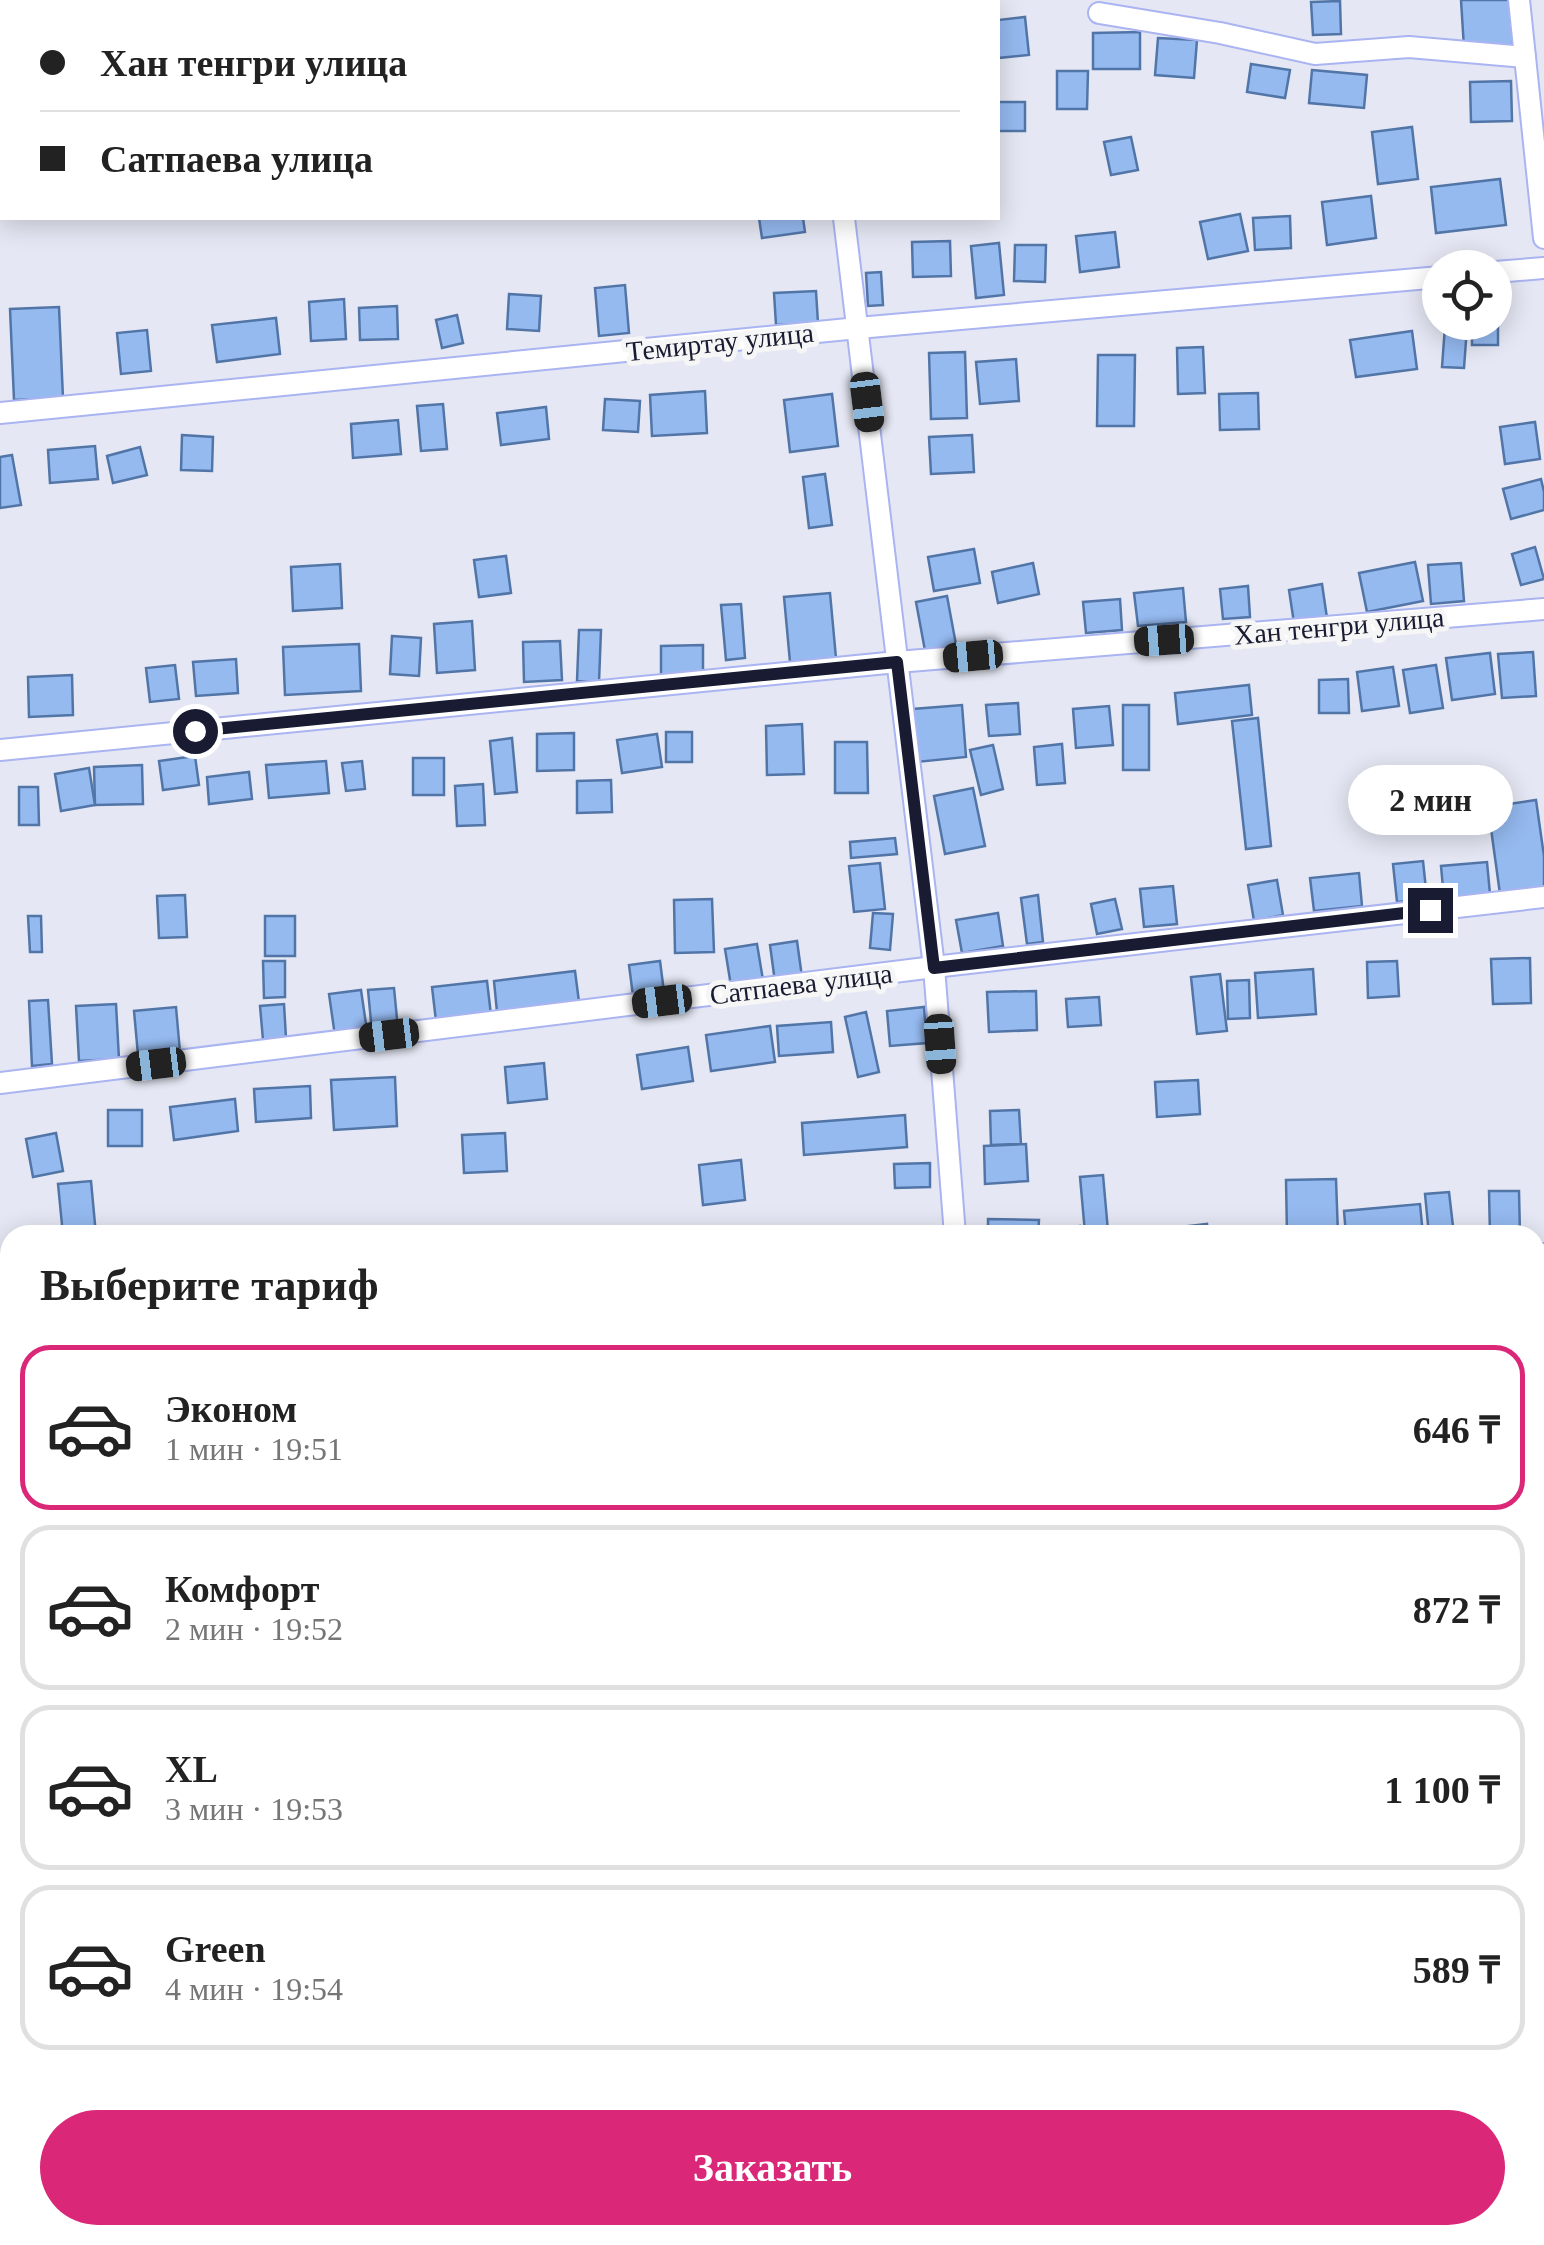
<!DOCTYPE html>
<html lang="ru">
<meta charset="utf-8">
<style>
body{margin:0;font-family:"Times New Roman",serif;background:#f6f6f6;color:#222;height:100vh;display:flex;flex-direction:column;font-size:38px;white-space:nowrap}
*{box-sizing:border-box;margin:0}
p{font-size:32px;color:#767676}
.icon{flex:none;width:55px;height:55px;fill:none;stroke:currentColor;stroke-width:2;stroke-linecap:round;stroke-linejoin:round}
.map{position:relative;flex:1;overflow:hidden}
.side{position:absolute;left:0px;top:1225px;width:1545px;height:1020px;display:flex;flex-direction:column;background:#fff;border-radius:30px 30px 0 0;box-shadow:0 5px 25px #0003}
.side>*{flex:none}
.hud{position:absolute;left:0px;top:0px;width:1000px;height:220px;box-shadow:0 5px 25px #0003;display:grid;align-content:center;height:220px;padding:0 40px;background:#fff}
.controls{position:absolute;left:1422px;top:250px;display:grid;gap:20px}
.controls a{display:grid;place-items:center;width:90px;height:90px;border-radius:50%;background:#fff;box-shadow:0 5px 25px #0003;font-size:50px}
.end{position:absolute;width:45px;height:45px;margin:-22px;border:12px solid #181b31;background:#fff;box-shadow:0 0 0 5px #fff}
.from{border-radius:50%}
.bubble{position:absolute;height:70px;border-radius:35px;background:#fff;box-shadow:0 5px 25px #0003;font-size:32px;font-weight:800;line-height:70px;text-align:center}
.car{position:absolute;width:30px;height:60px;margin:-30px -15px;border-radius:12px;box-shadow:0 0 8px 2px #0007;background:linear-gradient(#222 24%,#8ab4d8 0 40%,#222 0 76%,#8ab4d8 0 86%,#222 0)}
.hud b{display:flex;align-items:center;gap:35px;height:95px;font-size:38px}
.hud b+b{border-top:2px solid #e0e0e0}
.hud i{width:25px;height:25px;background:#222}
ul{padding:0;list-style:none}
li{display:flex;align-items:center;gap:30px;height:165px;margin:0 20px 15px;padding:0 20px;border:5px solid #e0e0e0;border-radius:30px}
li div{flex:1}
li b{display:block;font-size:38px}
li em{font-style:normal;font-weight:800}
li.selected{border-color:#db2777}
li>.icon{width:90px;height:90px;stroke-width:1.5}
h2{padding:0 40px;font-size:45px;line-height:120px}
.cta{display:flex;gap:20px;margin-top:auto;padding:20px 40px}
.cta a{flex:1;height:115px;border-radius:60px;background:#db2777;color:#fff;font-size:40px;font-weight:800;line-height:115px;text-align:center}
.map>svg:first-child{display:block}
</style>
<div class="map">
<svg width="1544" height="2245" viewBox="0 0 1544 2245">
<rect width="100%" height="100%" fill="#e5e8f4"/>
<g fill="#95baf0" stroke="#5275a7" stroke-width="2.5">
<path d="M1461,0H1510L1513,45L1464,48Z"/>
<path d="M1340,1L1341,34L1313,35L1311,2Z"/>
<path d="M1025,17L1029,55L998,58V20Z"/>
<path d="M1140,32V69H1093V33Z"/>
<path d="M1158,38L1197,40L1194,78L1155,75Z"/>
<path d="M1251,64L1290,70L1285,98L1247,92Z"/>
<path d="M1312,70L1367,75L1364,108L1309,103Z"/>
<path d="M1057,71H1088L1087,109H1057Z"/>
<path d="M1511,81L1512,121L1471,122L1470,82Z"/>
<rect x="998" y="102" width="27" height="29"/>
<path d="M1412,127L1418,179L1378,184L1372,132Z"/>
<path d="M1131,137L1138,170L1111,175L1104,142Z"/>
<path d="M1500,179L1506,225L1436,233L1431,187Z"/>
<path d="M1371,196L1376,238L1327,245L1322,202Z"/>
<path d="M1240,214L1248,251L1208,259L1200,222Z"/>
<path d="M1290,216L1291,248L1255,250L1253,218Z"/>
<path d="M759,218H803L805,232L762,238Z"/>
<path d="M1115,232L1119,267L1080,272L1076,236Z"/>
<path d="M950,241L951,276L913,277L912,242Z"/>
<path d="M999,243L1004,295L976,298L971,246Z"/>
<path d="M1015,245H1046L1045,282L1014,281Z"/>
<path d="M881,272L883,305L868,306L866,273Z"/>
<path d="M625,285L629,333L599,336L595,288Z"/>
<path d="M816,291L818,323L776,325L774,293Z"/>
<path d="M509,294L541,296L539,331L507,329Z"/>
<path d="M344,299L346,339L311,341L309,302Z"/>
<path d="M397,306L398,339L360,340L359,308Z"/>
<path d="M59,307L63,398L14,400L10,309Z"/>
<path d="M457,315L463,343L442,348L436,320Z"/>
<path d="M276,318L280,354L217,362L212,325Z"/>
<rect x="1472" y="322" width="26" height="23"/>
<path d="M1445,326L1467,327L1464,368L1442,367Z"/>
<path d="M147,330L151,371L121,374L117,333Z"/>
<path d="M1412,331L1417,369L1356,377L1350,340Z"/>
<path d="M1203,347L1205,393L1178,394L1177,348Z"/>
<path d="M965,352L967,418L931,419L929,353Z"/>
<path d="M1098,355H1135L1134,426H1097Z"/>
<path d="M1016,359L1019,401L980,404L976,362Z"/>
<path d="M705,391L707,433L652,436L650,395Z"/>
<path d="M1258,393L1259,429L1220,430L1219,394Z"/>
<path d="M832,394L838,446L790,452L784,400Z"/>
<path d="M605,399L640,401L638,432L603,430Z"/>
<path d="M443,404L447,449L421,451L417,406Z"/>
<path d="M546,407L549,439L501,445L497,413Z"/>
<path d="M398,420L401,454L353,458L351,424Z"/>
<path d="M1535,422L1540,459L1505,464L1500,427Z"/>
<path d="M182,435L213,437L212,471L181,470Z"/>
<path d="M972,435L974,472L931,474L929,437Z"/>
<path d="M95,446L98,479L50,483L48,450Z"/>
<path d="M140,447L147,475L113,483L107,456Z"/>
<path d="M12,455L21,505L0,508V457Z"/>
<path d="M825,474L832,525L809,528L803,477Z"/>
<path d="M1541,479L1544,492V510L1511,519L1503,489Z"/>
<path d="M1535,547L1544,579L1521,585L1512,554Z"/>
<path d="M974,549L980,583L934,591L928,557Z"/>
<path d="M506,556L511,593L479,597L474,560Z"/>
<path d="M1415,562L1423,601L1367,612L1359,573Z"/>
<path d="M1033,563L1039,594L998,603L992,572Z"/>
<path d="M1461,563L1464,601L1431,604L1428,565Z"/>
<path d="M340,564L342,608L293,611L291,567Z"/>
<path d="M1322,584L1327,618L1294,623L1289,590Z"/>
<path d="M1248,586L1250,617L1223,619L1220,589Z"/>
<path d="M1183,588L1186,622L1138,626L1134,593Z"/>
<path d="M830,593L836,658L790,662L784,597Z"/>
<path d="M947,596L957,650L926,656L916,602Z"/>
<path d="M1120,599L1122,630L1086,633L1083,602Z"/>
<path d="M741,604L745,658L726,660L721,605Z"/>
<path d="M472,621L475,670L437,673L434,624Z"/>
<path d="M579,630H601L599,682L577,681Z"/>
<path d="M392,636L421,638L419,676L390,674Z"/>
<path d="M560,641L562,680L524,682L523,642Z"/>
<path d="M359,644L361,691L285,695L283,647Z"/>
<path d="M703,645V674L661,675V646Z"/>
<path d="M1533,652L1536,696L1502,698L1498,654Z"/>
<path d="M1490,653L1495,694L1452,700L1446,658Z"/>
<path d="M236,659L238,693L196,696L193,662Z"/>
<path d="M175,665L179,699L150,702L146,668Z"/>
<path d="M1436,665L1443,708L1410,713L1403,670Z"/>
<path d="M1393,667L1399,706L1362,711L1357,672Z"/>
<path d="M72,675L73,715L29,717L28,677Z"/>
<path d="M1348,679L1349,713H1319V680Z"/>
<path d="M1249,685L1252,715L1178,724L1175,693Z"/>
<path d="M1018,703L1020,734L989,736L986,705Z"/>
<path d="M962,705L966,757L917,762L913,709Z"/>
<rect x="1123" y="705" width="26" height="65"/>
<path d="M1109,706L1113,745L1076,748L1073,709Z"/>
<path d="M1258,718L1271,846L1246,849L1232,721Z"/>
<path d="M802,724L804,774L767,775L766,726Z"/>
<rect x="666" y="732" width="26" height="30"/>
<path d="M574,733V770L537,771V734Z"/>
<path d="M657,734L662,767L622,773L617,740Z"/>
<path d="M512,738L517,792L495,794L490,741Z"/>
<path d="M835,742H867L868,793H835Z"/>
<path d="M1062,744L1065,783L1037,785L1034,747Z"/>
<path d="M993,745L1003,789L981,795L970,750Z"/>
<path d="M195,756L199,785L163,790L159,761Z"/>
<rect x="413" y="758" width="31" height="37"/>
<path d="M326,761L329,793L269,798L266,765Z"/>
<path d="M362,761L365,789L346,791L342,763Z"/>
<path d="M142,765L143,804L95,805L94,767Z"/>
<path d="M89,768L95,805L61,811L55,774Z"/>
<path d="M249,772L252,799L209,804L207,777Z"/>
<path d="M611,780L612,812L577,813V781Z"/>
<path d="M483,784L485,825L457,826L455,786Z"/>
<path d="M19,787H38L39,825H19Z"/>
<path d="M973,788L985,846L945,854L934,796Z"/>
<path d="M1536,800L1544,856V887L1500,894L1488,807Z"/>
<path d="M895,838L897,854L851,858L850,842Z"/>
<path d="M1423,861L1427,899L1397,902L1393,864Z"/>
<path d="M1487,862L1490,894L1444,899L1441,866Z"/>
<path d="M880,863L885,909L854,912L849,866Z"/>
<path d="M1359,873L1362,906L1314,911L1310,878Z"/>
<path d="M1277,880L1283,915L1254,921L1248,885Z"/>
<path d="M1173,886L1177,924L1144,927L1140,889Z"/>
<path d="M185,895L187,937L159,938L157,896Z"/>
<path d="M1038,895L1043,942L1027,944L1021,898Z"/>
<path d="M712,899L714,952L675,953L674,900Z"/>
<path d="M1115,899L1122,929L1097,934L1091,904Z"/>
<path d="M873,913L893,914L890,950L870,948Z"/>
<path d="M998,913L1003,946L962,953L956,920Z"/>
<path d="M28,916H41L42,952H30Z"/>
<rect x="265" y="916" width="30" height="40"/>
<path d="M797,941L802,977L775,982L770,945Z"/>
<path d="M757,944L763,980L731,986L725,949Z"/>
<path d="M1530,958L1531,1003L1493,1004L1491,959Z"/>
<path d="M263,961H285V997L264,998Z"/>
<path d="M660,961L664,992L633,996L629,965Z"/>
<path d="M1397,961L1399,996L1368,998L1367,962Z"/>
<path d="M1313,969L1316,1014L1258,1018L1255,973Z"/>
<path d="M575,971L579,1002L497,1012L494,981Z"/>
<path d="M1220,974L1227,1031L1197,1034L1191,977Z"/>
<path d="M1249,980L1250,1018L1228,1019L1227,981Z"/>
<path d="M487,981L491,1015L436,1021L432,987Z"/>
<path d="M394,988L398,1029L372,1032L368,990Z"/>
<path d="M361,990L367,1031L335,1036L329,994Z"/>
<path d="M1036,991L1037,1030L989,1032L987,992Z"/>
<path d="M1099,997L1101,1025L1068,1027L1066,999Z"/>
<path d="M48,1000L52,1064L32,1066L29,1001Z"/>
<path d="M116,1004L119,1059L79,1061L76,1006Z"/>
<path d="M284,1004L286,1038L263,1040L260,1006Z"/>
<path d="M176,1007L180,1052L138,1055L134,1011Z"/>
<path d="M924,1007L927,1043L890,1046L887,1011Z"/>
<path d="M866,1012L879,1072L858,1077L845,1017Z"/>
<path d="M831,1022L833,1052L779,1056L777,1026Z"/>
<path d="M770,1026L775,1062L711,1071L706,1035Z"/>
<path d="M688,1047L693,1081L642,1089L637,1055Z"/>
<path d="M544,1063L547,1099L508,1103L505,1067Z"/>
<path d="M395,1077L397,1126L334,1130L331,1080Z"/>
<path d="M1198,1080L1200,1114L1157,1117L1155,1082Z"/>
<path d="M310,1086L311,1118L256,1122L254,1089Z"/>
<path d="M235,1099L238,1131L174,1140L170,1107Z"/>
<rect x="108" y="1110" width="34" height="36"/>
<path d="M1019,1110L1021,1144L991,1145L990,1111Z"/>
<path d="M905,1115L907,1147L804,1155L802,1123Z"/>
<path d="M56,1133L63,1171L33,1177L26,1139Z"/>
<path d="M505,1133L507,1171L464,1173L462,1135Z"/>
<path d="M1026,1144L1028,1181L985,1184L984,1146Z"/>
<path d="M741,1160L745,1200L703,1205L699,1165Z"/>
<path d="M930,1163V1187L895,1188L894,1164Z"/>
<path d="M1103,1175L1108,1231L1085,1233L1080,1177Z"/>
<path d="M1336,1179L1338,1235H1287L1286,1180Z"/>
<path d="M91,1181L96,1235H63L58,1184Z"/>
<path d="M1489,1191H1519L1520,1235H1490Z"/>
<path d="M1449,1192L1454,1235H1429L1425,1194Z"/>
<path d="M1420,1204L1423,1235H1346L1344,1211Z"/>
<path d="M988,1219L1039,1220L1038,1235H988Z"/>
<path d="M1207,1224L1208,1235H1172L1171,1228Z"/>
<path d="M1080,1226L1081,1235H1040L1039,1233Z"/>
<path d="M487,1228V1235H458V1230Z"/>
<path d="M792,1229V1235H736L735,1232Z"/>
<rect x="1535" y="1290" width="9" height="26"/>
<path d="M10,1899V1941L0,1942V1900Z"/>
<path d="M1544,1902V1949L1535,1950V1903Z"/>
<path d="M109,2235H154L155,2245H92L91,2237Z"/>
<path d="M570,2235H596L597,2245H572Z"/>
<path d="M649,2235L650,2245H618V2237Z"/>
<path d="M663,2235H692L693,2245H664Z"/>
<path d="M714,2235H738V2245H715Z"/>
<path d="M785,2235H823L824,2245H786Z"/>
</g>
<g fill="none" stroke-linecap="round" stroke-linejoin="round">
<defs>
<g id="minor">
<path d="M101,0V2"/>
<path d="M816,0L817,2"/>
<path d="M1519,0L1544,238"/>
<path d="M1099,13L1220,33L1315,54L1409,47L1525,57"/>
<path d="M0,125H2"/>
<path d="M844,218L934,967L955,1235"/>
<path d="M1495,272L1544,268"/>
<path d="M0,413L858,328L1440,277"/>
<path d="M0,750L897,662L1544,609"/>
<path d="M0,1083L934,967L1544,897"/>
<path d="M1535,1255L1544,1254"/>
<path d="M0,1394L10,1393"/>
<path d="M1535,1548L1544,1547"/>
<path d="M1535,1872L1544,1871"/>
<path d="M0,1884L10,1882"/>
<path d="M0,2109L10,2108"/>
<path d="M1535,2201L1544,2200"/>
<path d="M1120,2245L1215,2235"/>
</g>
</defs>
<use href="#minor" stroke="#aab4f1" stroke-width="24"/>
<use href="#minor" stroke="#fff" stroke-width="20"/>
</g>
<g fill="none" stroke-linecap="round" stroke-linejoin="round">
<path stroke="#181b31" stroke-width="12" d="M195,731L897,662L934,968L1430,910"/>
</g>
<g text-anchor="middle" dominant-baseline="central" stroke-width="10" stroke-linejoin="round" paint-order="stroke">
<g font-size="28" fill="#181b31" stroke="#f5f6f5">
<text transform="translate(720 342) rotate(-6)">Темиртау улица</text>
<text transform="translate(1339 626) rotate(-5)">Хан тенгри улица</text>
<text transform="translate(801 984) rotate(-7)">Сатпаева улица</text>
</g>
</g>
</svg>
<div class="controls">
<a><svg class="icon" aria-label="locate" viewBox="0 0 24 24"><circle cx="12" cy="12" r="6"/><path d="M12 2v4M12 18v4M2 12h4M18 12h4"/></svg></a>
</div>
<i class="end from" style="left:195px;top:731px"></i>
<i class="end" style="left:1430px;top:910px"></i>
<div class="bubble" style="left:1348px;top:765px;width:165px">2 мин</div>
<i class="car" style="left:867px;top:402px;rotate:173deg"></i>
<i class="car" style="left:1164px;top:640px;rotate:266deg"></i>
<i class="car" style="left:973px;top:656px;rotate:265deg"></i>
<i class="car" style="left:662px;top:1001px;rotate:263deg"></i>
<i class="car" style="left:389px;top:1035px;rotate:263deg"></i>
<i class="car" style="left:940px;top:1044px;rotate:176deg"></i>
<i class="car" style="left:156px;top:1064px;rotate:263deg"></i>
<div class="hud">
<b><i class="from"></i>Хан тенгри улица</b>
<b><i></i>Сатпаева улица</b>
</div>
<section class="side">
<h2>Выберите тариф</h2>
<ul>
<li class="selected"><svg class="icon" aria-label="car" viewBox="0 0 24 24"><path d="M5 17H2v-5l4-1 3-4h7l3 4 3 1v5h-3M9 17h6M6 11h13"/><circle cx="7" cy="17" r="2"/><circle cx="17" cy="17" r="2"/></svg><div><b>Эконом</b><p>1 мин · 19:51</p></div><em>646 ₸</em></li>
<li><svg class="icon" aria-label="car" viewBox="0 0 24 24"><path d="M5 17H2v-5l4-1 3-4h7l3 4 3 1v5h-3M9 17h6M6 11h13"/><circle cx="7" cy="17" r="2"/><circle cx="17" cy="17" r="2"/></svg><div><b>Комфорт</b><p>2 мин · 19:52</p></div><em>872 ₸</em></li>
<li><svg class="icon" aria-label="car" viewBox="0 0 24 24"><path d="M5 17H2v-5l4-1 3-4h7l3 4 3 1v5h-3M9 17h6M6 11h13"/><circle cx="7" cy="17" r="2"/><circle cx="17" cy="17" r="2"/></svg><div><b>XL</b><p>3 мин · 19:53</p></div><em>1 100 ₸</em></li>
<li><svg class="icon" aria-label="car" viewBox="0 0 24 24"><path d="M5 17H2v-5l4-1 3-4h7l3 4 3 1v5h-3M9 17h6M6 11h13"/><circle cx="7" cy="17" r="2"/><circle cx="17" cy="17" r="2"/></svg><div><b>Green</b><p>4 мин · 19:54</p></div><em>589 ₸</em></li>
</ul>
<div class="cta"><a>Заказать</a></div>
</section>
</div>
